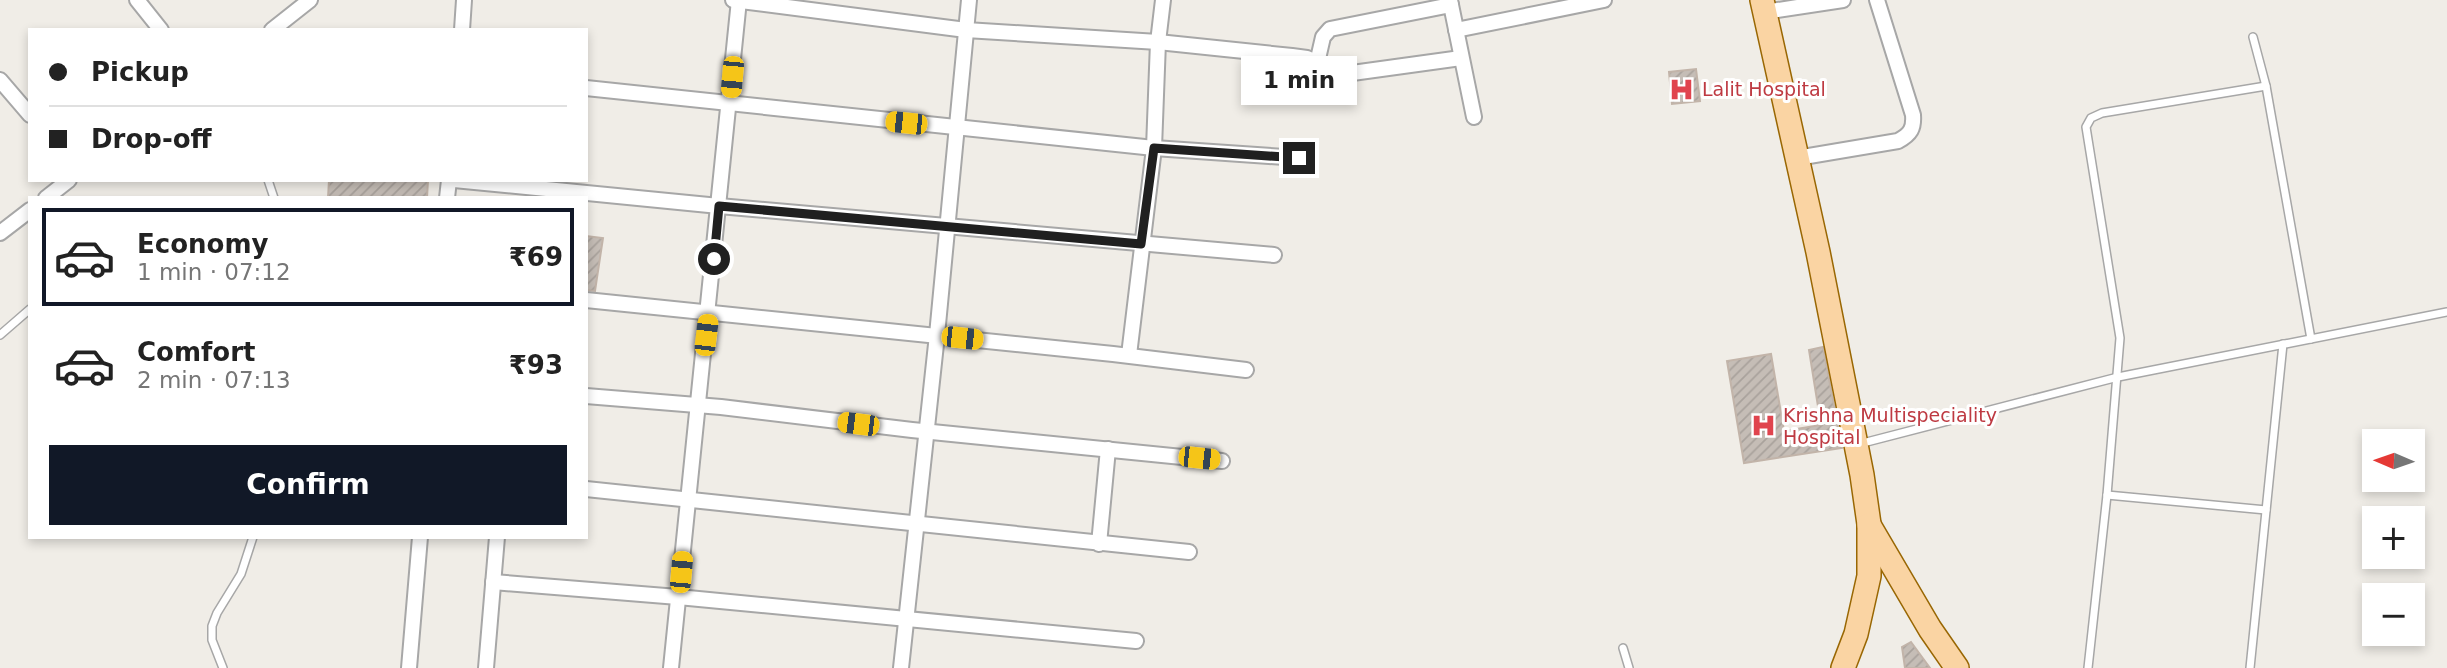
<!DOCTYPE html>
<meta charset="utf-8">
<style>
body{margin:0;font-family:"DejaVu Sans",sans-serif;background:#f6f6f6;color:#222;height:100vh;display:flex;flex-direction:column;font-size:26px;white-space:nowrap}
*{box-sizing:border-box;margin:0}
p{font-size:23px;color:#767676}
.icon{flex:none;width:38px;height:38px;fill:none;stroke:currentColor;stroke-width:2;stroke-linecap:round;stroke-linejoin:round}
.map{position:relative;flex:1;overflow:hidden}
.panel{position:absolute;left:28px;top:196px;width:560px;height:343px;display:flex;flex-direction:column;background:#fff;border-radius:0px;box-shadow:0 4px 10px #0003}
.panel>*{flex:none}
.guide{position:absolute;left:28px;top:28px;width:560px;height:154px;border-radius:0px;box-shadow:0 4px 10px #0003;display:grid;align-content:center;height:154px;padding:0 21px;background:#fff}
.needle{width:46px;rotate:272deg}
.tools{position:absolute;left:2362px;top:429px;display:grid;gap:14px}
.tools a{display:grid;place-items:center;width:63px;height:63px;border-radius:0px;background:#fff;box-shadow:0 4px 10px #0003;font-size:35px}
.end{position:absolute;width:32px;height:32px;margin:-16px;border:9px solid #202020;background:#fff;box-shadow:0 0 0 4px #fff}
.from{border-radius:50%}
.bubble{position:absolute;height:49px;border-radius:0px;background:#fff;box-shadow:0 4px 10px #0003;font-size:23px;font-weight:700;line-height:49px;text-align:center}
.car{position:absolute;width:21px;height:42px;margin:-21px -10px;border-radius:9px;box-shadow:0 0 5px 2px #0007;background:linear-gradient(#f5c518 24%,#345 0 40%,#f5c518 0 76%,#345 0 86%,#f5c518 0)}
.guide b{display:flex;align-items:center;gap:24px;height:66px;font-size:26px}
.guide b+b{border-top:2px solid #e0e0e0}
.guide i{width:18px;height:18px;background:#222}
ul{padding:12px 0 0;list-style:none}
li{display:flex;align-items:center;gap:21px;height:98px;margin:0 14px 10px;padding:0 7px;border:4px solid transparent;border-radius:0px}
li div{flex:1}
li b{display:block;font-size:26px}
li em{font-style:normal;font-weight:700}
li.selected{border-color:#111827}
li>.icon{width:63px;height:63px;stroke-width:1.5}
.cta{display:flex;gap:14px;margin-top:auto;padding:14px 21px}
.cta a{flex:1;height:80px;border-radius:0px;background:#111827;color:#fff;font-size:28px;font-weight:700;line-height:80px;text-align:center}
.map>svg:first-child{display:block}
</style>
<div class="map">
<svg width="2447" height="668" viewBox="0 0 2447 668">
<defs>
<pattern id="building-hatch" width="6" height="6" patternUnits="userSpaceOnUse" patternTransform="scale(1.75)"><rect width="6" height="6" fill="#c5bdb6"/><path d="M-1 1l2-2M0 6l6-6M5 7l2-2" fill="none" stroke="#a9a29c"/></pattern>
</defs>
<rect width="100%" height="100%" fill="#f0ede7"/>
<g fill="url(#building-hatch)" stroke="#c2b4a9" stroke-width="2">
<path d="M1696,69L1700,101L1672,104L1669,72Z"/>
<path d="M329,180H428L427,198H328Z"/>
<path d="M586,236L603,238L595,291L586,290Z"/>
<path d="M1823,347L1842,448L1744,463L1727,361L1771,354L1784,431L1821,425L1809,350Z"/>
<path d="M1911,642L1930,668H1905L1902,647Z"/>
</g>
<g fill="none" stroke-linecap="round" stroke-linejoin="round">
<defs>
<g id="lane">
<path d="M2253,37L2266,86L2311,339"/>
<path d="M268,180L274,198"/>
<path d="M0,335L30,309"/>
<path d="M1859,444L2118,377L2447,312"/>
<path d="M2107,495L2266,510"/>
<path d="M1623,648L1629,668"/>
<path d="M223,668L212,640V626L217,613L241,574L253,537"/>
<path d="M2088,668L2107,495L2120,338L2086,127L2091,118L2102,113L2266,86"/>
<path d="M2250,668L2283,344"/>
</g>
<g id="street">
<path d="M137,0L161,30"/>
<path d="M733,0L966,30L1158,42L1292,56L1307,58L1345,74L1461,58"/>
<path d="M1450,0L1474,117"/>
<path d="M1765,12L1843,0"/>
<path d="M272,30L310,0"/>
<path d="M462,30L464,0"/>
<path d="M1456,30L1604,0"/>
<path d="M1317,63L1323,37L1330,29L1451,5"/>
<path d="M0,80L30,115"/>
<path d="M586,88L1154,148L1299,158"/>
<path d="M1797,158L1898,141C1911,134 1914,128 1913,115L1877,0"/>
<path d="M454,180L719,206L1274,255"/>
<path d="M46,198L69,180"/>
<path d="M447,198L449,180"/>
<path d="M0,233L30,210"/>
<path d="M586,300L1113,354L1246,370"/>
<path d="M1129,355L1154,148L1158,42L1163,0"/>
<path d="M586,396L721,407L912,430L1222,461"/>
<path d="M586,489L1189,552"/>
<path d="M1099,544L1108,449"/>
<path d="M493,582L678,597L1136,641"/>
<path d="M409,668L420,537"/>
<path d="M486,668L497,537"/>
<path d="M671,668L739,0"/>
<path d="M901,668L937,335L969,0"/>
</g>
<g id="primary">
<path d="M1762,0L1818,252L1862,475L1869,524V576L1856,634L1843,668"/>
<path d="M1869,525L1930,629L1957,668"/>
</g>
</defs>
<use href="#lane" stroke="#a7a7a7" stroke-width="10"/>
<use href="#street" stroke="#a7a7a7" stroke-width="18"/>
<use href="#primary" stroke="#996703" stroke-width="26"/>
<use href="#lane" stroke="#fff" stroke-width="7"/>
<use href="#street" stroke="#fff" stroke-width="14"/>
<use href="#primary" stroke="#fad4a3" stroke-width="23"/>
</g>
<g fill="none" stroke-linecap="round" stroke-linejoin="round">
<path stroke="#202020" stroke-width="9" d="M714,259L719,206L1141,244L1154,148L1299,158"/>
</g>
<defs>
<symbol id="hospital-bare" viewBox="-9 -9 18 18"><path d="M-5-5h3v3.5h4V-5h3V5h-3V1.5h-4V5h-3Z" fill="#e0444e" stroke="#fff" stroke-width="2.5" paint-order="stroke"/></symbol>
</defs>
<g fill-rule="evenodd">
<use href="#hospital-bare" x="1664" y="72" width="35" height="35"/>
<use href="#hospital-bare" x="1746" y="408" width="35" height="35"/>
</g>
<g text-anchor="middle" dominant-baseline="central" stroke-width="6" stroke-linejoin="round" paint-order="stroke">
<g font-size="19" fill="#be3a42" stroke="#fff" text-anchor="start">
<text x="1702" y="89">Lalit Hospital</text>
<text x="1783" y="415">Krishna Multispeciality<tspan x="1783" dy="22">Hospital</tspan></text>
</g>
</g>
</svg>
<div class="tools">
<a><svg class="needle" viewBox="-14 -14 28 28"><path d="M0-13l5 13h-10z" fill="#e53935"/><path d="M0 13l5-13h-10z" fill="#767676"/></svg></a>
<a>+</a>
<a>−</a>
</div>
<i class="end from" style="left:714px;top:259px"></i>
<i class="end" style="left:1299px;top:158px"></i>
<div class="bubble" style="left:1241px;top:56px;width:116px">1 min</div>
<i class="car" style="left:732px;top:77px;rotate:185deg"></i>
<i class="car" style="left:906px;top:123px;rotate:276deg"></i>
<i class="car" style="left:706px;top:335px;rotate:7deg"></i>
<i class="car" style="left:962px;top:338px;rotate:96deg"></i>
<i class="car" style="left:858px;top:424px;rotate:277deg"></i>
<i class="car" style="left:1199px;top:458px;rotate:96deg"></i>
<i class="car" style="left:681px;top:572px;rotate:5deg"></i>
<div class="guide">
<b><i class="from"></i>Pickup</b>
<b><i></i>Drop-off</b>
</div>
<section class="panel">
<ul>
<li class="selected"><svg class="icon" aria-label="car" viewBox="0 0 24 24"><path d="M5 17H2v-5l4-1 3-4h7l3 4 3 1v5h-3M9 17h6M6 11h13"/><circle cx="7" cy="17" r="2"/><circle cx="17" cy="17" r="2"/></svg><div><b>Economy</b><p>1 min · 07:12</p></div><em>₹69</em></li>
<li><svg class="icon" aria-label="car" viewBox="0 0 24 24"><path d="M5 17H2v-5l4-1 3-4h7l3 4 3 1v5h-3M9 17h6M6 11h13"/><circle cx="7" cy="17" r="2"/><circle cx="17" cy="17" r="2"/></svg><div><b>Comfort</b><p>2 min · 07:13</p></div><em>₹93</em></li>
</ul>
<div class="cta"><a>Confirm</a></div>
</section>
</div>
